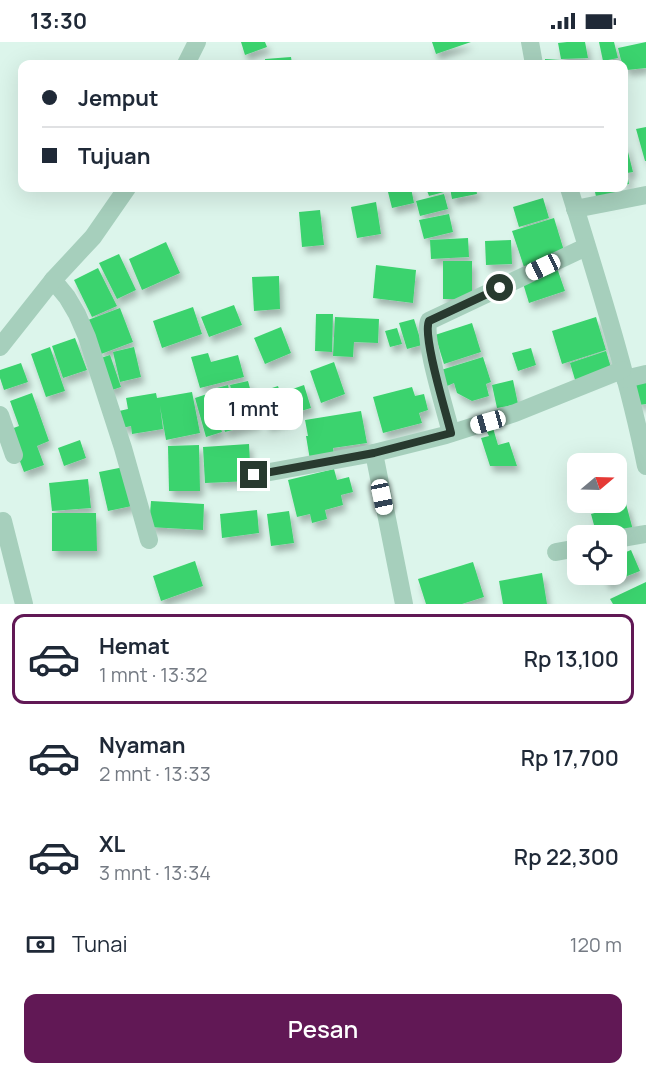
<!DOCTYPE html>
<html lang="id">
<meta charset="utf-8">
<style>
body{margin:0;font-family:Manrope,sans-serif;background:#f6f6f7;color:#1f2937;height:100vh;display:flex;flex-direction:column;font-size:22px;white-space:nowrap}
*{box-sizing:border-box;margin:0}
p{font-size:20px;color:#747a83}
.icon{flex:none;width:33px;height:33px;fill:none;stroke:currentColor;stroke-width:2;stroke-linecap:round;stroke-linejoin:round}
.map{position:relative;height:562px;overflow:hidden}
.panel{display:flex;flex-direction:column;background:#fff;flex:1}
.panel>*{flex:none}
.banner{position:absolute;left:18px;top:18px;width:610px;height:132px;border-radius:12px;box-shadow:0 6px 24px #0002;display:grid;align-content:center;height:132px;padding:0 24px;background:#fff}
.needle{width:39px;rotate:71deg}
.fabs{position:absolute;left:567px;top:411px;display:grid;gap:12px}
.fabs a{display:grid;place-items:center;width:60px;height:60px;border-radius:12px;background:#fff;box-shadow:0 6px 24px #0002;font-size:30px}
.end{position:absolute;width:27px;height:27px;margin:-14px;border:8px solid #283a2f;background:#fff;box-shadow:0 0 0 3px #fff}
.from{border-radius:50%}
.bubble{position:absolute;height:42px;border-radius:12px;background:#fff;box-shadow:0 6px 24px #0002;font-size:20px;font-weight:600;line-height:42px;text-align:center}
.car{position:absolute;width:18px;height:36px;margin:-18px -9px;border-radius:8px;box-shadow:0 0 4px 2px #0007;background:linear-gradient(#fff 24%,#345 0 40%,#fff 0 76%,#345 0 86%,#fff 0)}
.banner b{display:flex;align-items:center;gap:21px;height:57px;font-size:22px}
.banner b+b{border-top:2px solid #e0e1e3}
.banner i{width:15px;height:15px;background:#1f2937}
ul{padding:10px 0 0;list-style:none}
li{display:flex;align-items:center;gap:18px;height:90px;margin:0 12px 9px;padding:0 12px;border:3px solid transparent;border-radius:12px}
li div{flex:1}
li b{display:block;font-size:22px}
li em{font-style:normal;font-weight:600}
li.on{border-color:#611855}
li>.icon{width:54px;height:54px;stroke-width:1.5}
.pay{display:flex;align-items:center;gap:15px;height:66px;padding:0 24px;font-size:22px}
.pay p{margin-inline-start:auto}
.cta{display:flex;gap:12px;margin-top:auto;padding:12px 24px}
.cta a{flex:1;height:69px;border-radius:12px;background:#611855;color:#fff;font-size:24px;font-weight:600;line-height:69px;text-align:center}
.status{display:flex;justify-content:space-between;align-items:center;height:42px;padding:0 30px;background:#fff;direction:ltr}
.status svg{height:16px;fill:currentColor}
.map>svg:first-child{display:block}
</style>
<div class="status"><b>13:30</b><svg viewBox="0 0 49 12"><path d="M0 12V9h3v3zM5 12V6h3v6zM10 12V3h3v9zM15 12V0h3v12zM26 1h20v11H26zM47 4h2v5h-2z"/></svg></div>
<div class="map">
<svg width="646" height="562" viewBox="0 0 646 562">
<defs>
<filter id="shadow"><feDropShadow dx="3.5" dy="6" stdDeviation="3" flood-color="#0004"/></filter>
</defs>
<rect width="100%" height="100%" fill="#dcf5eb"/>
<g fill="#3bd36e" filter="url(#shadow)">
<path d="M241,0H265L267,5L245,13Z"/>
<path d="M432,0H471L436,12Z"/>
<path d="M567,0H585L588,16L561,17L558,1Z"/>
<path d="M599,0H614L618,16L603,19Z"/>
<path d="M646,0V26L627,28L621,18L618,6Z"/>
<path d="M291,15L292,22H265V17Z"/>
<path d="M545,17L592,20V22H545Z"/>
<path d="M646,85V119H645L636,87Z"/>
<path d="M626,102L633,130L627,131L629,142L624,143V103Z"/>
<path d="M387,146H411L414,161L392,166Z"/>
<path d="M426,146H447L448,149L429,154Z"/>
<path d="M450,146H476L477,152L452,157Z"/>
<path d="M592,146H615L617,154L597,159L595,150H593Z"/>
<path d="M444,152L448,167L420,174L416,159Z"/>
<path d="M543,156L549,176L519,185L513,165Z"/>
<path d="M376,160L381,192L357,196L351,165Z"/>
<path d="M320,168L324,203L302,205L299,170Z"/>
<path d="M449,172L453,190L424,197L419,178Z"/>
<path d="M554,176L565,212L524,225L512,189Z"/>
<path d="M468,196L469,215L431,217L430,198Z"/>
<path d="M511,198L512,222L486,223L485,199Z"/>
<path d="M166,200L180,231L142,248L129,217Z"/>
<path d="M119,212L136,248L117,257L99,221Z"/>
<rect x="443" y="219" width="29" height="38"/>
<path d="M376,223L416,228L413,261L373,256Z"/>
<path d="M98,226L117,264L92,275L74,238Z"/>
<path d="M557,226L565,249L529,261L522,238Z"/>
<path d="M279,234L280,267L254,269L252,235Z"/>
<path d="M234,263L242,283L209,295L201,275Z"/>
<path d="M193,265L202,292L162,306L153,279Z"/>
<path d="M120,266L133,300L101,312L88,278Z"/>
<path d="M316,272H333L332,310L315,309Z"/>
<path d="M335,275L379,277L378,301L354,300L353,315L333,314Z"/>
<path d="M596,275L606,308L562,322L552,289Z"/>
<path d="M414,277L422,303L407,307L399,281Z"/>
<path d="M472,281L481,310L444,322L435,293Z"/>
<path d="M281,285L291,311L265,322L254,296Z"/>
<path d="M397,286L402,302L390,305L385,289Z"/>
<path d="M75,296L87,328L63,336L52,304Z"/>
<path d="M50,305L65,349L46,355L31,312Z"/>
<path d="M134,305L141,335L120,340L113,310Z"/>
<path d="M531,306L536,323L518,329L512,311Z"/>
<path d="M606,309L612,329L576,341L570,321Z"/>
<path d="M208,311L211,320L238,313L244,335L200,346L191,315Z"/>
<path d="M110,313L121,345L109,349L98,317Z"/>
<path d="M483,315L491,340L486,342L489,354L472,359L457,351L454,341L447,344L441,328Z"/>
<path d="M334,320L345,352L321,361L310,329Z"/>
<path d="M21,321L28,340L4,348L0,336V328Z"/>
<path d="M513,338L518,362L497,366L492,343Z"/>
<path d="M248,339L252,354L234,359L230,343Z"/>
<path d="M646,339V362L639,363L634,342Z"/>
<path d="M228,343L231,355L216,360L213,347Z"/>
<path d="M304,343L311,366L291,372L284,350Z"/>
<path d="M278,344L289,377L267,384L257,351Z"/>
<path d="M412,345L415,354L424,352L428,368L419,371L422,381L383,391L373,355Z"/>
<path d="M192,350L200,391L166,398L160,364L163,387L132,392L131,384L122,386L119,369L128,367L126,356L156,351L157,356Z"/>
<path d="M32,351L49,399L37,404L44,423L24,430L8,388L19,384L10,359Z"/>
<path d="M210,351L222,390L206,395L195,356Z"/>
<path d="M251,358L258,381L225,390L218,368Z"/>
<path d="M361,369L367,401L333,406L334,414L310,418L306,394H308L305,378Z"/>
<path d="M493,386L498,403L509,400L517,424H490L481,396L489,394L486,388Z"/>
<path d="M80,398L86,416L64,424L58,406Z"/>
<path d="M249,402L251,439L205,441L203,405Z"/>
<path d="M199,403L200,449H169L168,404Z"/>
<path d="M124,425L132,464L108,469L99,430Z"/>
<path d="M334,427L337,438L349,435L353,450L341,453L343,463L325,468L327,477L312,481L310,472L297,475L288,438Z"/>
<path d="M88,437L91,466L52,469L49,441Z"/>
<path d="M151,459L204,462L203,488L149,485Z"/>
<path d="M626,462L633,488L614,494H597L591,472Z"/>
<path d="M257,468L259,491L222,496L220,472Z"/>
<path d="M289,469L294,501L271,504L267,472Z"/>
<path d="M52,471H96L97,509H52Z"/>
<path d="M631,508L640,529L607,542L603,532H616V514Z"/>
<path d="M195,519L203,544L161,559L153,534Z"/>
<path d="M473,520L484,555L462,562H426L418,537Z"/>
<path d="M542,531L547,562H503L499,539Z"/>
<path d="M646,540V562H613L610,557Z"/>
</g>
<g fill="none" stroke-linecap="round" stroke-linejoin="round">
<g stroke="#a6cfbc" stroke-width="18">
<path d="M530,0L534,22"/>
<path d="M186,22L197,0"/>
<path d="M569,146C597,237 627,330 646,424"/>
<path d="M575,167L646,153"/>
<path d="M53,238L67,255L77,272L87,295L123,406L149,498"/>
<path d="M0,305L53,238L93,195L127,146"/>
<path d="M625,337L646,332"/>
<path d="M0,373L14,413"/>
<path d="M451,391C446,370 422,295 429,279L586,205"/>
<path d="M254,433L374,411"/>
<path d="M3,479L24,562"/>
<path d="M616,497L646,492"/>
<path d="M556,510L578,506"/>
<path d="M404,562L374,411L446,393L515,371L622,328"/>
</g>
</g>
<g fill="none" stroke-linecap="round" stroke-linejoin="round">
<path stroke="#283a2f" stroke-width="8" d="M254,433L374,411L451,391C446,370 422,294 429,279L500,246"/>
</g>
</svg>
<div class="fabs">
<a><svg class="needle" viewBox="-14 -14 28 28"><path d="M0-13l5 13h-10z" fill="#e53935"/><path d="M0 13l5-13h-10z" fill="#747a83"/></svg></a>
<a><svg class="icon" aria-label="locate" viewBox="0 0 24 24"><circle cx="12" cy="12" r="6"/><path d="M12 2v4M12 18v4M2 12h4M18 12h4"/></svg></a>
</div>
<i class="end from" style="left:500px;top:246px"></i>
<i class="end" style="left:254px;top:433px"></i>
<div class="bubble" style="left:204px;top:346px;width:99px">1 mnt</div>
<i class="car" style="left:543px;top:225px;rotate:245deg"></i>
<i class="car" style="left:488px;top:380px;rotate:254deg"></i>
<i class="car" style="left:382px;top:455px;rotate:168deg"></i>
<div class="banner">
<b><i class="from"></i>Jemput</b>
<b><i></i>Tujuan</b>
</div>
</div>
<section class="panel">
<ul>
<li class="on"><svg class="icon" aria-label="car" viewBox="0 0 24 24"><path d="M5 17H2v-5l4-1 3-4h7l3 4 3 1v5h-3M9 17h6M6 11h13"/><circle cx="7" cy="17" r="2"/><circle cx="17" cy="17" r="2"/></svg><div><b>Hemat</b><p>1 mnt · 13:32</p></div><em>Rp 13,100</em></li>
<li><svg class="icon" aria-label="car" viewBox="0 0 24 24"><path d="M5 17H2v-5l4-1 3-4h7l3 4 3 1v5h-3M9 17h6M6 11h13"/><circle cx="7" cy="17" r="2"/><circle cx="17" cy="17" r="2"/></svg><div><b>Nyaman</b><p>2 mnt · 13:33</p></div><em>Rp 17,700</em></li>
<li><svg class="icon" aria-label="car" viewBox="0 0 24 24"><path d="M5 17H2v-5l4-1 3-4h7l3 4 3 1v5h-3M9 17h6M6 11h13"/><circle cx="7" cy="17" r="2"/><circle cx="17" cy="17" r="2"/></svg><div><b>XL</b><p>3 mnt · 13:34</p></div><em>Rp 22,300</em></li>
</ul>
<div class="pay"><svg class="icon" aria-label="cash" viewBox="0 0 24 24"><path d="M3 7h18v10H3z"/><circle cx="12" cy="12" r="2"/></svg>Tunai<p>120 m</p></div>
<div class="cta"><a>Pesan</a></div>
</section>
